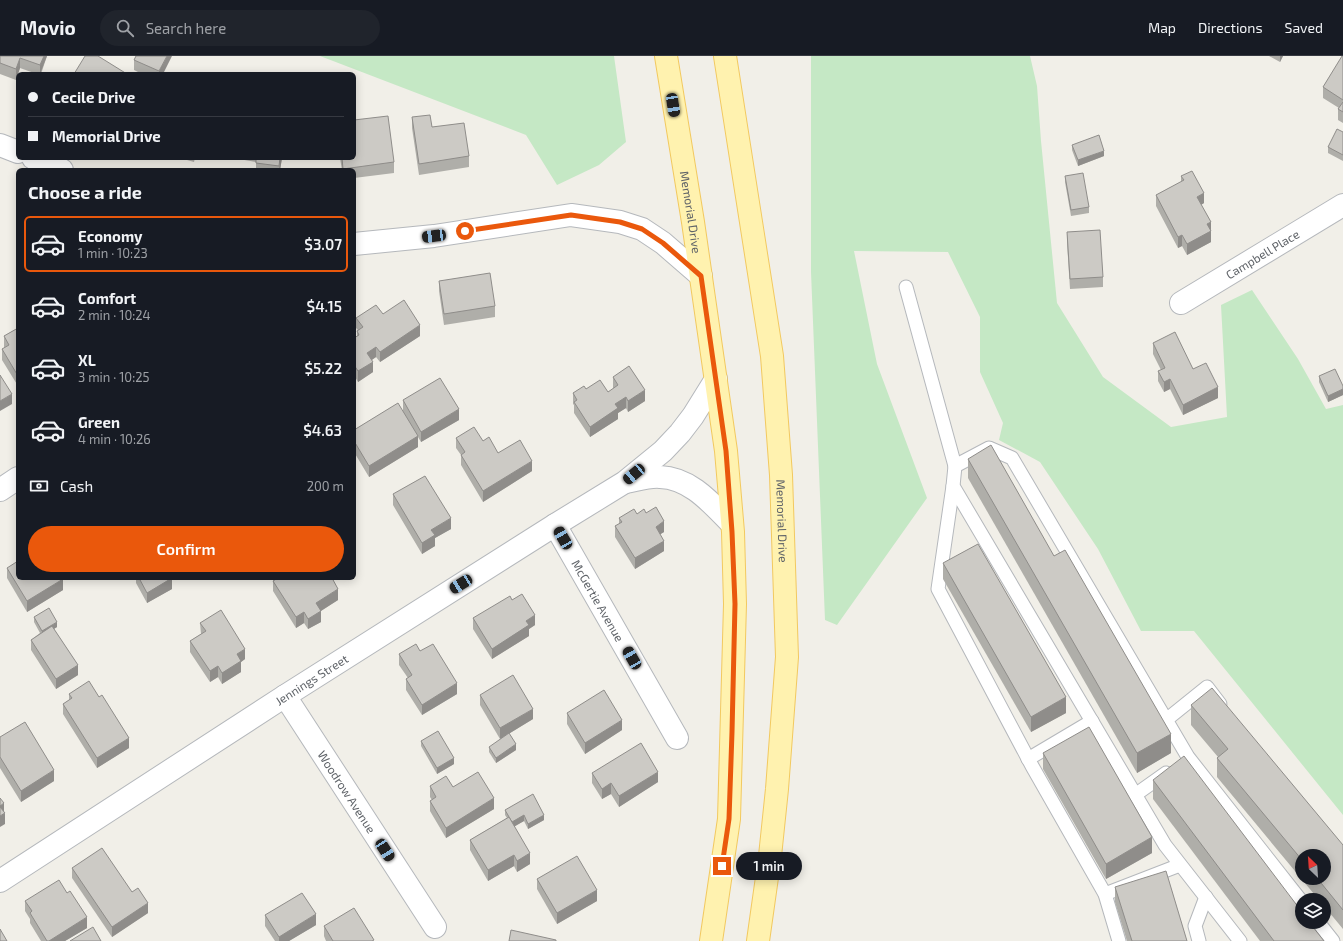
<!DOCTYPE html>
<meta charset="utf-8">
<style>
body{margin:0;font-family:"Exo 2",sans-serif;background:#20242c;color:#f1f3f6;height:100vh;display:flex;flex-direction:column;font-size:15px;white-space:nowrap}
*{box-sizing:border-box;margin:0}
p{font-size:13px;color:#9ea1a6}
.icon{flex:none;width:22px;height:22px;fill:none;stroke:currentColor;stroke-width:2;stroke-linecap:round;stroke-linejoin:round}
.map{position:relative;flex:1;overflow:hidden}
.sheet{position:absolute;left:16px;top:112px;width:340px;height:412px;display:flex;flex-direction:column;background:#171b24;border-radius:6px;box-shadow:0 2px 10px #0003}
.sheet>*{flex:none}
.top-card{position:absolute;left:16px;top:16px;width:340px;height:88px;border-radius:6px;box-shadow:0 2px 10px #0003;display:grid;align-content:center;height:88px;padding:0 12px;background:#171b24}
.needle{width:26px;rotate:335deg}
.controls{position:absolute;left:1295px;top:793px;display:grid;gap:8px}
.controls a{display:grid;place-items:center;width:36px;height:36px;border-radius:50%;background:#171b24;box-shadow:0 2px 10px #0003;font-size:20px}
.end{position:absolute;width:18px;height:18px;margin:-9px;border:5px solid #ea580c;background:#fff;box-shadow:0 0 0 2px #fff}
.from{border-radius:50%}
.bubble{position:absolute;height:28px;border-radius:14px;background:#171b24;box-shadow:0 2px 10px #0003;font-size:13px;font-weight:600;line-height:28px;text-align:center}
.car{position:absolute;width:12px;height:24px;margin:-12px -6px;border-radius:5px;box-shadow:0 0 3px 1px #0007;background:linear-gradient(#222 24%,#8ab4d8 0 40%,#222 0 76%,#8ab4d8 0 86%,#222 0)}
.top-card b{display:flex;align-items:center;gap:14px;height:38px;font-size:15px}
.top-card b+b{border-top:1px solid #363941}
.top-card i{width:10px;height:10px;background:#f1f3f6}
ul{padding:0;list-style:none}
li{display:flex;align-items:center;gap:12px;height:56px;margin:0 8px 6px;padding:0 4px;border:2px solid transparent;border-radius:6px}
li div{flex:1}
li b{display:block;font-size:15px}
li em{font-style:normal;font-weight:600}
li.on{border-color:#ea580c}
li>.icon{width:36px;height:36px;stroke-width:1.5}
h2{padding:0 12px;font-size:18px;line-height:48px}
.pay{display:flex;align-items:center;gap:10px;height:44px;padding:0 12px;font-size:15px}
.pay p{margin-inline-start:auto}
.cta{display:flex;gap:8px;margin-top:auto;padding:8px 12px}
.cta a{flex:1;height:46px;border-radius:24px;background:#ea580c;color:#fff;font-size:16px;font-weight:600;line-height:46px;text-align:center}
header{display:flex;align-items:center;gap:24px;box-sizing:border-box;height:56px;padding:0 20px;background:#171b24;border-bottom:1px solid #363941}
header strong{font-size:19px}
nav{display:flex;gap:22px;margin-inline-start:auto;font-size:14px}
.search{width:280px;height:36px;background:#20242c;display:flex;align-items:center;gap:10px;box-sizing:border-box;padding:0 14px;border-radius:22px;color:#9ea1a6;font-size:15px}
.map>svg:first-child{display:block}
</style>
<header>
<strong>Movio</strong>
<div class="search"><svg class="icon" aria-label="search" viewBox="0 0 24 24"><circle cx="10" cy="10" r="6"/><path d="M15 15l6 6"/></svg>Search here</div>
<nav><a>Map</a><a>Directions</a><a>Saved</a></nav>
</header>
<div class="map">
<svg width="1343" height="885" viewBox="0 0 1343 885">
<rect width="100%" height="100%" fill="#f1efe8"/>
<g fill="#c5e8c5">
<path d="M320,0H614L626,86L599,109L557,129L526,79Z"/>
<path d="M811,0H1030L1037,30L1041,85L1057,247L1103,321L1171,371L1227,361L1221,249L1252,234L1298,303L1326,353L1343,349V759L1194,575H1141L1098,493L1040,406L999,384L1003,367L980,316V261L948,196L854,195L877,308L927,442L837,569L825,564L811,216Z"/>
</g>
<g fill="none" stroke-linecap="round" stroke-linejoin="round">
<defs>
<g id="lane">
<path d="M906,231L955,410"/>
<path d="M953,430L938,533L1032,710L1105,838L1119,885"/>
<path d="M1166,664L1207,631L1220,648"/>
<path d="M1028,703L1092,665"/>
<path d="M1135,739L1166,717"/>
<path d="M1105,838L1180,809"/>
<path d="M1318,866L1333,885"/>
<path d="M1199,885L1195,870L1206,841"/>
<path d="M1240,885L1165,789L953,430L955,410L989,392L1012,402L1188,701L1302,846"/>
</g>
<g id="street">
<path d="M0,89L18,96"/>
<path d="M33,102L62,114"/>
<path d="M354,188L434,180L571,159L620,166L642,173L663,187L701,220"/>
<path id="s1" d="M1181,247L1343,149"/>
<path d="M626,426C637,424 649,420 660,421C691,422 712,448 732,468"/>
<path d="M0,434L18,422"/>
<path id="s2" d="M555,469L677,682"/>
<path id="s3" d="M285,640L435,871"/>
<path id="s4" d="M0,825L285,640L555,469L625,426L663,395L680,377L693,360L716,323"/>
</g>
<g id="primary">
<path id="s5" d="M666,0L693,166L726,395L733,476L735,548L729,763L711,885"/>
<path id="s6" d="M725,0L772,300L781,419L787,601L777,733L770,800L758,885"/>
</g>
</defs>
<use href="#lane" stroke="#b5b8bc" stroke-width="15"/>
<use href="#street" stroke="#b5b8bc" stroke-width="24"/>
<use href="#primary" stroke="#f2c960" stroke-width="24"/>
<use href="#lane" stroke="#fff" stroke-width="13"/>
<use href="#street" stroke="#fff" stroke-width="22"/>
<use href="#primary" stroke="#fff2af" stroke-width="22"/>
</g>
<g fill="#afaea9" fill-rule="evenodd">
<path d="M0,0H47L41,18H37L20,12L16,24L0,18Z"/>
<path d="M136,0L163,18H142L134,14V4Z"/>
<path d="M1269,0H1283L1280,6Z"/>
<path d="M1343,0V67L1338,64V53L1339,52L1323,42V31Z"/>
<path d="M412,61L432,71L469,100V111L419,119L412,72Z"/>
<path d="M1343,76V105L1328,97V91Z"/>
<path d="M1072,89L1104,100L1078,110L1072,94Z"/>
<path d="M180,102H195L194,106Z"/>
<path d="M233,102H282L280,114H256V106Z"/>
<path d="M340,102H354L394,106V117L354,122V114H342Z"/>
<path d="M1065,120L1089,151V157L1071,160L1065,126Z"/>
<path d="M1181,120L1204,147L1201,149L1211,166V186L1187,199L1182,190L1178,192L1156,150V139L1181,126Z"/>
<path d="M1067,176L1103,221V231L1070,233L1067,187Z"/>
<path d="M439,225L495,250V261L444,269L439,235Z"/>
<path d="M383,258L420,280L380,306L376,301L372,304L373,316L358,326L354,319V282L357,280V275L358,274L356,272V262Z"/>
<path d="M18,272V330L2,304V293L4,292V280Z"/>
<path d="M1153,287L1193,313L1218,342L1183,359L1170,333L1164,336L1158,325V315L1161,314L1153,298Z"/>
<path d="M1319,320L1343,330V339L1328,346L1319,326Z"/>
<path d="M613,321L645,345L628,356L626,352L618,357V363L590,381L574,357V349L573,348V337L586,333L608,336L613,333Z"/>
<path d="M403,344L459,364L421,386L418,381V391L369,421L354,396V374L403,354Z"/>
<path d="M456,382L483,385L498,397L532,415L483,446L461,409V399L456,392Z"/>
<path d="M968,403L1054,500L1171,697L1137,717L968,422Z"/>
<path d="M393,438L451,473L435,482V490L422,498L393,449Z"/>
<path d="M646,457L664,476L660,478L664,495L635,513L615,481V470L619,468V462L637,458Z"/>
<path d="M943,507L1066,657L1031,676L943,523Z"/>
<path d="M7,512L63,534L27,556L7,522Z"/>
<path d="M136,522H173L172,523V533L147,547L136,527Z"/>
<path d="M273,525L338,544L321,555V566L308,573L304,567L296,572L273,535Z"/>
<path d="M512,544L535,569L529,573V580L492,603L473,573V562Z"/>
<path d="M34,561L57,571L54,573L78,619L56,633L31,594V584L40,577L34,566Z"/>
<path d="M200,567L245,603L241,606V616L222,628L218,621L210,626L190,596V585L201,578Z"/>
<path d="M420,595L457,638L422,659L406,634V623L408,622L399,609V598Z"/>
<path d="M69,638L129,692L97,712L63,658V648L69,644Z"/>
<path d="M480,639L533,663L500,683L480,649Z"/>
<path d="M1191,649L1343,789V873L1324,850V844H1319L1217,721V702L1218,701L1191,669ZM1302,800L1324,822H1302Z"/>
<path d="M567,657L622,674L585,698L567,668Z"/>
<path d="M0,681L54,725L21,746L0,712Z"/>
<path d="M421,685L454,708L437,718L421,690Z"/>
<path d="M489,691L516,694L496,707L489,696Z"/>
<path d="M1043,697L1152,797L1106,823L1043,713Z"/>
<path d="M592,717L658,726L619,751L611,738L602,743L592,727Z"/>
<path d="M1153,724L1324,885H1260L1153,743Z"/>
<path d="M430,730L453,731L494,753L446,782L430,755V745L432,744L430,741Z"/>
<path d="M505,754L544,764L528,773L524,765L514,770L530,808L517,816L514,810L488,825L470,794V784L507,762L505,759Z"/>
<path d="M72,812L132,836L148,857L112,881L72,822Z"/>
<path d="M537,823L597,845L557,868L537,833Z"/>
<path d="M1115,831L1187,885H1127L1115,846Z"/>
<path d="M25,845L87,872L65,885H41L30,867V863L25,855Z"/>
<path d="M265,859L316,869L289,885H275L265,870Z"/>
<path d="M324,870L374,885H326L324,880Z"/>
</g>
<g fill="#8f8d8a">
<path d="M44,0H47L40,18V9Z"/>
<path d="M167,0H172L163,18H159V15Z"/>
<path d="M1280,0H1283L1280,6Z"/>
<path d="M20,2V12L16,24V13Z"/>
<path d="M1104,95V100L1078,110V104Z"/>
<path d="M280,102H282L280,114H279Z"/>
<path d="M1204,137V147L1197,151V141Z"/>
<path d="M1211,166V186L1187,199V188L1207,168Z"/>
<path d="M1182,179V190L1178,192V181Z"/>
<path d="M420,269V280L380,306V296Z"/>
<path d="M376,291V301L367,307V297Z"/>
<path d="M373,306V316L358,326V315Z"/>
<path d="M1170,323V333L1164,336V326Z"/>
<path d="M1218,331V342L1183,359V349Z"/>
<path d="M1343,333V339L1328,346V340Z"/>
<path d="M645,334V345L628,356V345Z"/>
<path d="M12,338V348L0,355V345Z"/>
<path d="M626,341V352L618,357V363L590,381V371L615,348Z"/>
<path d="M459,353V364L421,386V376Z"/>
<path d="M418,380V391L369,421V410Z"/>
<path d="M532,405V415L483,446V435Z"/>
<path d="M451,462V473L435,482V490L422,498V487L431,474Z"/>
<path d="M664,465V476L656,481V471Z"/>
<path d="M664,485V495L635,513V502Z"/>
<path d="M167,522H173L172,523V533L147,547V537Z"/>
<path d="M63,523V534L27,556V545Z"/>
<path d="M338,533V544L316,558V547Z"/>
<path d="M321,555V566L308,573V563Z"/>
<path d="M304,556V567L296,572V561Z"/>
<path d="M535,559V569L529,573V580L492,603V593L526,565Z"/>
<path d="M57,566V571L42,580V575Z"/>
<path d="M245,593V603L241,606V616L222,628V617L237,598Z"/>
<path d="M78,609V619L56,633V623Z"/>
<path d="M218,610V621L210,626V615Z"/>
<path d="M457,627V638L422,659V649Z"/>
<path d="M1066,641V657L1031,676V661Z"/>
<path d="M533,653V663L500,683V672Z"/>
<path d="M622,664V674L585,698V687Z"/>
<path d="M1171,678V697L1137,717V697Z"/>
<path d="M129,682V692L97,712V702Z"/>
<path d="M516,688V694L496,707V702Z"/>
<path d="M454,702V708L437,718V712Z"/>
<path d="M54,714V725L21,746V735Z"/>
<path d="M658,716V726L619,751V740Z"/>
<path d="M611,727V738L602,743V733Z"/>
<path d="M494,742V753L446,782V772Z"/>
<path d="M4,747V758L0,760V750Z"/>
<path d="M5,757V768L0,771V760Z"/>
<path d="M524,759V765L512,772V766Z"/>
<path d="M544,759V764L528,773V768Z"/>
<path d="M1152,781V797L1106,823V808Z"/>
<path d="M530,797V808L517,816V805Z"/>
<path d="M514,799V810L488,825V814Z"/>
<path d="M597,834V845L557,868V857Z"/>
<path d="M148,847V857L112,881V871Z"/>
<path d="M316,858V869L289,885H279V881Z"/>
<path d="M87,861V872L65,885H49Z"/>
</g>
<g fill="#cccac5" stroke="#8f8d8a">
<path d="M0,0H44L40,9L20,2L16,13L0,7Z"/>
<path d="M85,0H98L127,18H74Z"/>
<path d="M136,0H167L159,15L134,4Z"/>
<path d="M1342,0H1343V44L1323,31Z"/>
<path d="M1343,46V56L1338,53Z"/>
<path d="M430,59L432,71L464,67L469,100L419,108L412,61Z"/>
<path d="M388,60L394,106L343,113L342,102H354V64Z"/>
<path d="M1337,73L1343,76V99L1328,91Z"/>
<path d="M1099,79L1104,95L1078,104L1072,89Z"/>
<path d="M256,102H280L279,110L256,107Z"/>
<path d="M1192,115L1204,137L1197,141L1211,166L1207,168L1211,175L1187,188L1182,179L1178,181L1156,139L1184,124L1181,120Z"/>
<path d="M1083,117L1089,151L1071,154L1065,120Z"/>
<path d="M1100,174L1103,221L1070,223L1067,176Z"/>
<path d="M490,217L495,250L444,258L439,225Z"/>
<path d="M404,244L420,269L380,296L376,291L367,297L373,306L358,315L354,309V282L359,279L357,275L363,271L356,262L376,249L383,258Z"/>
<path d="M18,272V320L2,293L9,289L4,280Z"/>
<path d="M1175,276L1193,313L1206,307L1218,331L1183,349L1170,323L1164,326L1158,315L1165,312L1153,287Z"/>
<path d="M629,310L645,334L628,345L626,341L615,348L618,352L590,371L574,346L577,344L573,337L584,330L586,333L600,324L608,336L618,329L613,321Z"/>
<path d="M1335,313L1343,330V333L1328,340L1319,320Z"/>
<path d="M0,319L12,338L0,345Z"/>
<path d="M440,322L459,353L421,376L403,344Z"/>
<path d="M398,347L418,380L369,410L354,385V374Z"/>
<path d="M474,371L483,385L489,381L498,397L520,384L532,405L483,435L461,399L465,396L456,382Z"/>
<path d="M991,389L1054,500L1065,494L1171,678L1137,697L968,403Z"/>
<path d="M425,420L451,462L431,474L435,479L422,487L393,438Z"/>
<path d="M656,451L664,465L656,471L664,485L635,502L615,470L622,466L619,462L634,453L637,458L644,453L646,457Z"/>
<path d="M978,488L1066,641L1031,661L943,507Z"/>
<path d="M18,505V522H62L63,523L27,545L7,512Z"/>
<path d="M139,522H172L147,537Z"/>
<path d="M278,522H332L338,533L316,547L321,555L308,563L304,556L296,561L273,525Z"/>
<path d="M522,538L535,559L526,565L529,569L492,593L473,562L510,540L512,544Z"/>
<path d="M49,552L57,566L42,575L34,561Z"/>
<path d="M221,554L245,593L237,598L241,605L222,617L218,610L210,615L190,585L206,575L200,567Z"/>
<path d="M52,570L78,609L56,623L31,584Z"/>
<path d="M416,588L420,595L433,588L457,627L422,649L406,623L412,619L399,598Z"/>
<path d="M513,619L533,653L500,672L480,639Z"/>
<path d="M89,625L99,641L102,639L129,682L97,702L63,648L72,642L69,638Z"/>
<path d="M1212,632L1343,789V854L1317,822H1324V800H1302V804L1217,702L1228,693L1191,649Z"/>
<path d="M604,634L622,664L585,687L567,657Z"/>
<path d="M25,666L54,714L21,735L0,701V681Z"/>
<path d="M1089,671L1152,781L1106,808L1043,697Z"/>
<path d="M438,675L454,702L437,712L421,685Z"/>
<path d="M509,677L516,688L496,702L489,691Z"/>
<path d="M641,687L658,716L619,740L611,727L602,733L592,717Z"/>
<path d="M1184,700L1302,856V866H1309L1324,885H1274L1153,724Z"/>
<path d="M478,716L494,742L446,772L430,745L436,741L430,730L446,720L453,731Z"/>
<path d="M533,738L544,759L528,768L524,759L512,766L505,754Z"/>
<path d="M0,742L4,747L0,750Z"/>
<path d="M0,751L5,757L0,760Z"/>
<path d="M509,761L530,797L517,805L514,799L488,814L470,784Z"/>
<path d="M102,792L132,836L138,832L148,847L112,871L72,812Z"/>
<path d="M577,800L597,834L557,857L537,823Z"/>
<path d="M1166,815L1187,885H1132L1115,831Z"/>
<path d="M59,824L67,837L70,835L87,861L49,885H47L30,857L32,855L25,845Z"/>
<path d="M302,837L316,858L279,881L265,859Z"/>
<path d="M354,852L374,884L372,885H333L324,870Z"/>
<path d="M93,871L101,885H70Z"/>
<path d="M0,873L7,885H0Z"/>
<path d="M511,874L556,884V885H509Z"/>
</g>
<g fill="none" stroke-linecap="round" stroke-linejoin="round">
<path stroke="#ea580c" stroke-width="5" d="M465,175L571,159L620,166L642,173L663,187L701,220L726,395L732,476L735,548L732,676L729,763L722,810"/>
</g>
<g text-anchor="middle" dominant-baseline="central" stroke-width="4" stroke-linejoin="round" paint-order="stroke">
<g font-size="12" fill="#5f6368" stroke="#fff">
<text stroke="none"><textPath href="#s5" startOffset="158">Memorial Drive</textPath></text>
<text stroke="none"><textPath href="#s1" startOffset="95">Campbell Place</textPath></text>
<text stroke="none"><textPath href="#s6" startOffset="469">Memorial Drive</textPath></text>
<text stroke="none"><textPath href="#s2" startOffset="87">McGertie Avenue</textPath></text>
<text stroke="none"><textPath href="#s4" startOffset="371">Jennings Street</textPath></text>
<text stroke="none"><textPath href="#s3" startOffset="114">Woodrow Avenue</textPath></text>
</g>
</g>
</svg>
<div class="controls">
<a><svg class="needle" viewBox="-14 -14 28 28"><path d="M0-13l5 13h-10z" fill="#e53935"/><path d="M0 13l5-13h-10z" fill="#9ea1a6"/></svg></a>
<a><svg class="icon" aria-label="layers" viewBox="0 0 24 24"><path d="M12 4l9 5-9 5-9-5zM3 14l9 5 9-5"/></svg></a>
</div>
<i class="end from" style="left:465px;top:175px"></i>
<i class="end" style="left:722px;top:810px"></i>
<div class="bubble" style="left:736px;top:796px;width:66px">1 min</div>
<i class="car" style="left:673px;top:49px;rotate:171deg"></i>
<i class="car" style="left:434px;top:180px;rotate:263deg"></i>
<i class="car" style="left:634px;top:418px;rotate:230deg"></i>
<i class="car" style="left:563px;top:482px;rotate:330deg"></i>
<i class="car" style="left:461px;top:528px;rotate:238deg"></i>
<i class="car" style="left:632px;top:602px;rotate:330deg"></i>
<i class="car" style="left:385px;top:794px;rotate:147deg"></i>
<div class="top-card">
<b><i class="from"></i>Cecile Drive</b>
<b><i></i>Memorial Drive</b>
</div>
<section class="sheet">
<h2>Choose a ride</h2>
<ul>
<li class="on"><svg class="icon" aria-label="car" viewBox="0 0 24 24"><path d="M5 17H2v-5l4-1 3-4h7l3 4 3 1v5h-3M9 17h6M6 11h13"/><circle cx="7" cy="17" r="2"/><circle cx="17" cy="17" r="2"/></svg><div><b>Economy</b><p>1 min · 10:23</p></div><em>$3.07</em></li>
<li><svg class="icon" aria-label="car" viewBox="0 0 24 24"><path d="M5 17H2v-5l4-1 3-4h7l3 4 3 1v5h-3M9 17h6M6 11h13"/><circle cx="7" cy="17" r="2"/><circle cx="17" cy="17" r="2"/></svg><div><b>Comfort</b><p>2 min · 10:24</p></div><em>$4.15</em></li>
<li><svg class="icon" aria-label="car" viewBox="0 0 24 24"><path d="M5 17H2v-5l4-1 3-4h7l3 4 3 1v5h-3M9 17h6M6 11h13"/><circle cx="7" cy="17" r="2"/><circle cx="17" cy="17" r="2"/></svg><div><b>XL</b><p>3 min · 10:25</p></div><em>$5.22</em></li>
<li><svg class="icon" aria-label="car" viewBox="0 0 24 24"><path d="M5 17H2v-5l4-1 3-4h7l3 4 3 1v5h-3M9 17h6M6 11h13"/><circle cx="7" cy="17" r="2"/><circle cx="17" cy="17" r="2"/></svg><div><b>Green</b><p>4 min · 10:26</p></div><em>$4.63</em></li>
</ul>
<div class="pay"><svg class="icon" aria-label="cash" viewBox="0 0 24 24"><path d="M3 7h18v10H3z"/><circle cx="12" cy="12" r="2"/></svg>Cash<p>200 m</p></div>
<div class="cta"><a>Confirm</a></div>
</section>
</div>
